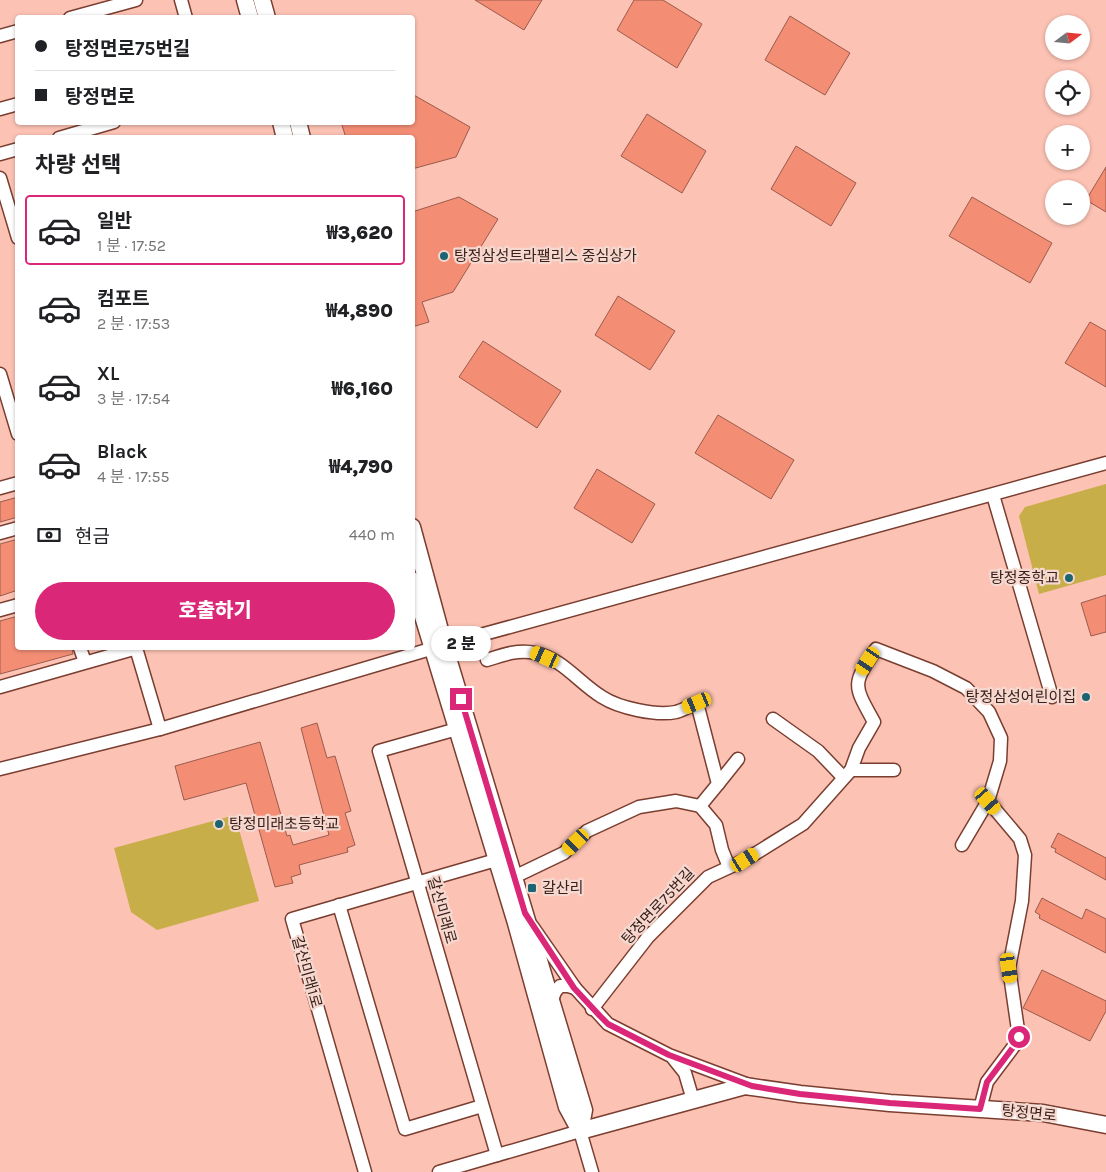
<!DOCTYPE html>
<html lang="ko">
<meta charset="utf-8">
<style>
body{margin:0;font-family:Karla,"Noto Sans KR",sans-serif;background:#f6f6f6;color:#202124;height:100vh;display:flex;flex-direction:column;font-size:19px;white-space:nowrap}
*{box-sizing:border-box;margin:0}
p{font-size:16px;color:#757577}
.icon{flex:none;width:28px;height:28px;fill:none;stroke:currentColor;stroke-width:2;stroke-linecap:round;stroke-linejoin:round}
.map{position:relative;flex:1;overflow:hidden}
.panel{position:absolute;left:15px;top:135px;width:400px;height:515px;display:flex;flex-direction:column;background:#fff;border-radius:5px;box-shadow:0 1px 4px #0004}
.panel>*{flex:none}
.guide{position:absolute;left:15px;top:15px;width:400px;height:110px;border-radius:5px;box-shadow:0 1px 4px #0004;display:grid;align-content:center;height:110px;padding:0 20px;background:#fff}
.needle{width:32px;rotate:74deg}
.tools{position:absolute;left:1045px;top:15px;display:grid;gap:10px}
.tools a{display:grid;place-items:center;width:45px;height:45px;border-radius:50%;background:#fff;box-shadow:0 1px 4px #0004;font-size:25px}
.end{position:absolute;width:22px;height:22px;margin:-11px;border:6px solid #db2777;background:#fff;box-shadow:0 0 0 2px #fff}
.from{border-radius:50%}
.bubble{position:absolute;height:35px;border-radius:18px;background:#fff;box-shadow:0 1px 4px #0004;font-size:16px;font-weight:800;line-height:35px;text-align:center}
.car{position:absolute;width:15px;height:30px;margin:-15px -8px;border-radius:6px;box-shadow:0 0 4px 1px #0007;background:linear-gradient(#f5c518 24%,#345 0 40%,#f5c518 0 76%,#345 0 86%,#f5c518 0)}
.guide b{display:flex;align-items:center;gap:18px;height:48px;font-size:19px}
.guide b+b{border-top:1px solid #e0e0e0}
.guide i{width:12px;height:12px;background:#202124}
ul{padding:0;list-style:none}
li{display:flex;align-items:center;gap:15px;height:70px;margin:0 10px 8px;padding:0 10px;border:2px solid transparent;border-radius:5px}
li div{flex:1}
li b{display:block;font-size:19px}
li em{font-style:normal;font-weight:800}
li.selected{border-color:#db2777}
li>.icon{width:45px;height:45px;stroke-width:1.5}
h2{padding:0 20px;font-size:22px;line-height:60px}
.pay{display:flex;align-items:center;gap:12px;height:55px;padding:0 20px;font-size:19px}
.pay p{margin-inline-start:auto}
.cta{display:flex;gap:10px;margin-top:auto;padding:10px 20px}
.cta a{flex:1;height:58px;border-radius:30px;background:#db2777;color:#fff;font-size:20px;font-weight:800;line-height:58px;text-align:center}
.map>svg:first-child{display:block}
</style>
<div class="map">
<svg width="1106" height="1172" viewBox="0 0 1106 1172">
<rect width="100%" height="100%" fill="#fcc2b4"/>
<g fill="#c8ae49">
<path d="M1106,484V575L1039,594L1019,516L1025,507Z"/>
<path d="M235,815L259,901L157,930L131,912L114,848Z"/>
</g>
<g fill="#f38e75" stroke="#9b5b4c">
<path d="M475,0H542L524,30Z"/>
<path d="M634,0H663L702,24L677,68L617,30Z"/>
<path d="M790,16L850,53L825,95L765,60Z"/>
<path d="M412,94L470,127L456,157L412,169V138H346L341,122H412Z"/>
<path d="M647,114L706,151L682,193L621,156Z"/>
<path d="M796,146L856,183L831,226L771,189Z"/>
<path d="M1106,167V212L1086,200Z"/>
<path d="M459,197L498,219L453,292L422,302L429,322L412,327V212Z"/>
<path d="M972,197L1052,243L1030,283L949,236Z"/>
<path d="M618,296L675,331L650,370L595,335Z"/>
<path d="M1090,322L1106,331V387L1065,363Z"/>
<path d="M483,341L561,391L537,428L459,377Z"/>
<path d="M718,415L794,460L771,499L695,453Z"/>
<path d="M597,469L655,504L632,543L574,508Z"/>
<path d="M18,497V517L0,522V502Z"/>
<path d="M18,539V590L0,596V544Z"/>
<path d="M1106,595V632L1091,636L1081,603Z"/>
<path d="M18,616V648H72L73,654L0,674V621Z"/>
<path d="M317,723L327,758L335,756L351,811L345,813L355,845L347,848L348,852L299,865L301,874L291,877L293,883L275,887L246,783L184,800L175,766L260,742L287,836L290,835L293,845L329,835L301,728Z"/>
<path d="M1058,833L1106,858V880L1055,852L1056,849L1051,847Z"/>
<path d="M1042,898L1082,919L1086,909L1106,919V953L1039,918L1040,915L1035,912Z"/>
<path d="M1042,970L1106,1001V1011L1090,1041L1023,1008Z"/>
</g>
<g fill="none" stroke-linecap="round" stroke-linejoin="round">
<defs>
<g id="minor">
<path d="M181,0L186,18"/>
<path d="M70,18L136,0"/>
<path d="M0,36L18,31"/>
<path d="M0,109L18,104"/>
<path d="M59,138L114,122"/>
<path d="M0,154L18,149"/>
<path d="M0,178L18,238"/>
<path d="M0,374L18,434"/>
<path d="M0,488L18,483"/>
<path d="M993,495L1052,697"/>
<path d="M0,533L18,528"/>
<path d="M0,610L18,605"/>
<path d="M80,648L85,662"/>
<path d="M136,648L160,729"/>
<path d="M487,660C502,655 519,649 535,653C562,658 580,684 602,697C619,708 656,716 676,712C683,710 690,706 697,703L718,784L700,806L716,825L722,850L729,867"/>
<path d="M0,687L137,648"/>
<path d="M773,719L818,751L843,777"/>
<path d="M457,729L379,751L497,1155"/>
<path d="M0,769L160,729L444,645L1106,463"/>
<path d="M851,770H894"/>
<path d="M718,784L738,759"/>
<path d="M962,845L988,801"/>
<path d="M514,877L564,853L587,831L639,807L676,801L700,806"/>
<path d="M339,905L405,1129L482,1106"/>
<path d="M532,926L575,988L608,1024L669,1055L749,1085"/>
<path d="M552,1000L555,992L560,986H568L575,988"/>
<path d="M592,1009L648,937L708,877L745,860L803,824L851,770L859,748L874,722C853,684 852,685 876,649L933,671L966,688L989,712L1001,738L1000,761L988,801L1020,839L1025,855L1022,901L1009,968L1019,1037L1017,1042L987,1082L980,1109"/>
<path d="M673,1058L685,1073L693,1100"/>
<path d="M365,1172L292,919L496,860"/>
<path d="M439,1172L580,1131L592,1172"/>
</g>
<g id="major">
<path d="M245,0L250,18"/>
<path d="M262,0L267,18"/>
<path d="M281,122L285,138"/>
<path d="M298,122L302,138"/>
<path d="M412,527L444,645L584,1110L580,1131"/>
<path d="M412,580L516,923L567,1107L580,1131"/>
<path d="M580,1131L745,1086L800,1094L890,1103L1043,1113L1106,1125"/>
</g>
</defs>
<use href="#minor" stroke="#7a3e30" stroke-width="15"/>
<use href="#major" stroke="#7a3e30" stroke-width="19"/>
<use href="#minor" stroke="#fff" stroke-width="12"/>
<use href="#major" stroke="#fff" stroke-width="16"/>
</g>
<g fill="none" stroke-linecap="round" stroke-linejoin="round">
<path stroke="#db2777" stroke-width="6" d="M461,699L525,913L574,988L600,1016L608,1024L669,1055L752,1086L800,1094L890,1103L980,1109L987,1082L1017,1042L1019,1037"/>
</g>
<g fill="#1d6473" stroke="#f5d8d0" stroke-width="2">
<circle cx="444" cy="256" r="5"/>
<circle cx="1069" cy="578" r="5"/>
<circle cx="1086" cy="697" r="5"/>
<circle cx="219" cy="824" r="5"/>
<rect x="527" y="883" width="10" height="10" rx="2.5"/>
</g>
<g text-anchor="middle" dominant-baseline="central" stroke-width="4.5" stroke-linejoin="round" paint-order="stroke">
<g font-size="15" fill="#3a2019" stroke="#f5d8d0" text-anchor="start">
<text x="454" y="256">탕정삼성트라팰리스 중심상가</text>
<text x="1059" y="578" text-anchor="end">탕정중학교</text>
<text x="1076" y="697" text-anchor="end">탕정삼성어린이집</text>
<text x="229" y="824">탕정미래초등학교</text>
<text x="542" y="888">갈산리</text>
</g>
<g font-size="15" fill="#3a2019" stroke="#f5d8d0">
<text transform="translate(658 906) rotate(-47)">탕정면로75번길</text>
<text transform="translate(442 910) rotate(74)">갈산미래로</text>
<text transform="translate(307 972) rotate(74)">갈산미래1로</text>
<text transform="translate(1029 1113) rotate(6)">탕정면로</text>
</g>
</g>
</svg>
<div class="tools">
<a><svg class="needle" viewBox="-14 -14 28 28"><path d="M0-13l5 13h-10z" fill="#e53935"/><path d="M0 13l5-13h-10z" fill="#757577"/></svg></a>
<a><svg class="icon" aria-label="locate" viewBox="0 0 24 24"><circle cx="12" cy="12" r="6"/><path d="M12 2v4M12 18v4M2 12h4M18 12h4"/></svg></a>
<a>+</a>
<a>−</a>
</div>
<i class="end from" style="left:1019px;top:1037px"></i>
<i class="end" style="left:461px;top:699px"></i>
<div class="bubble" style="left:431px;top:626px;width:60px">2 분</div>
<i class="car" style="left:545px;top:657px;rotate:294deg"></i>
<i class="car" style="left:868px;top:661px;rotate:213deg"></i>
<i class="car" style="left:697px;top:703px;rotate:248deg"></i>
<i class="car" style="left:988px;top:801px;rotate:139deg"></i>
<i class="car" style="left:576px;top:842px;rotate:226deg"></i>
<i class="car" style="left:745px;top:860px;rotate:58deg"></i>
<i class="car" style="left:1009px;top:968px;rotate:172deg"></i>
<div class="guide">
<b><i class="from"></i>탕정면로75번길</b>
<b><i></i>탕정면로</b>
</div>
<section class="panel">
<h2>차량 선택</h2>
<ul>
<li class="selected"><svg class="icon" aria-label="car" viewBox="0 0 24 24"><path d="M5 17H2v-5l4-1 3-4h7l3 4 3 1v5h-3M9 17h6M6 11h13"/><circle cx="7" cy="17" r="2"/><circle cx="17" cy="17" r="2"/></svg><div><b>일반</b><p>1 분 · 17:52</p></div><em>₩3,620</em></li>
<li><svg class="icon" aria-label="car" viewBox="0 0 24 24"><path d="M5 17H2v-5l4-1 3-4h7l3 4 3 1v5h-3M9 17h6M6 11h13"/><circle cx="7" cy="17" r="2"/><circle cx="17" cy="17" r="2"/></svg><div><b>컴포트</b><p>2 분 · 17:53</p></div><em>₩4,890</em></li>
<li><svg class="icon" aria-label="car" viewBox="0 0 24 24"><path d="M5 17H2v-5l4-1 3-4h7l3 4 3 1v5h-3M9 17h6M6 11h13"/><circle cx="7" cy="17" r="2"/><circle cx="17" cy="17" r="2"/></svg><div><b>XL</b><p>3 분 · 17:54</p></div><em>₩6,160</em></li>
<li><svg class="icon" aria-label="car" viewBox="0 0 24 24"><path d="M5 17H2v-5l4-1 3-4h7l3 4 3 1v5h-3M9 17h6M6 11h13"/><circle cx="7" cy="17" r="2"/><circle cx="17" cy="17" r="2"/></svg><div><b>Black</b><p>4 분 · 17:55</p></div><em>₩4,790</em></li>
</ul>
<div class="pay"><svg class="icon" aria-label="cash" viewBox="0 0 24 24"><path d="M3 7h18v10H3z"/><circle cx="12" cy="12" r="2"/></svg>현금<p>440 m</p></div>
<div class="cta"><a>호출하기</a></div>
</section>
</div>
